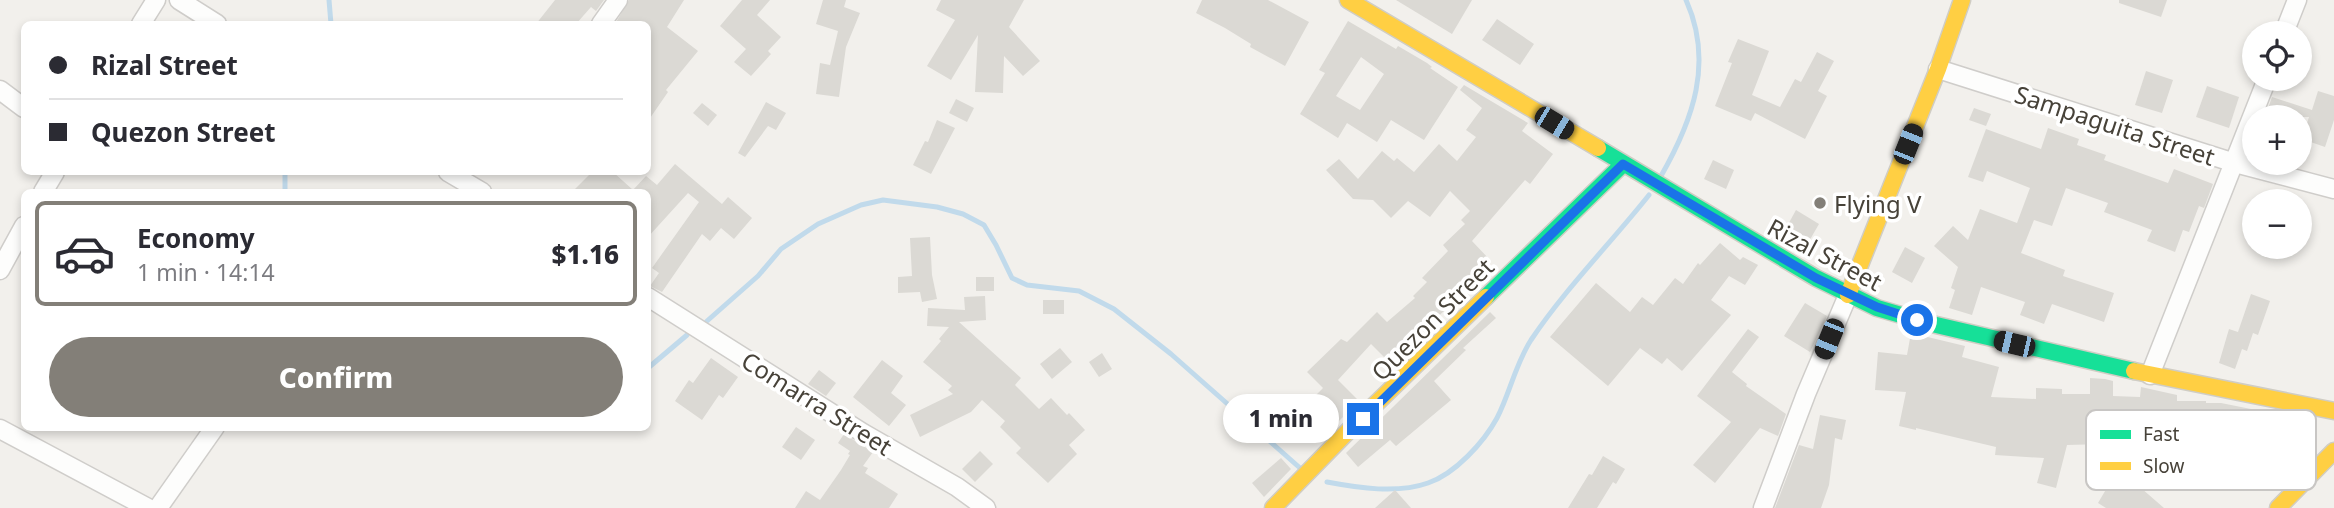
<!DOCTYPE html>
<meta charset="utf-8">
<style>
body{margin:0;font-family:"Noto Sans",sans-serif;background:#f7f7f7;color:#2b2b33;height:100vh;display:flex;flex-direction:column;font-size:26px;white-space:nowrap}
*{box-sizing:border-box;margin:0}
p{font-size:23px;color:#7c7c81}
.icon{flex:none;width:38px;height:38px;fill:none;stroke:currentColor;stroke-width:2;stroke-linecap:round;stroke-linejoin:round}
.map{position:relative;flex:1;overflow:hidden}
.details{position:absolute;left:21px;top:189px;width:630px;height:242px;display:flex;flex-direction:column;background:#fff;border-radius:10px;box-shadow:0 4px 10px #0003}
.details>*{flex:none}
.banner{position:absolute;left:21px;top:21px;width:630px;height:154px;border-radius:10px;box-shadow:0 4px 10px #0003;display:grid;align-content:center;height:154px;padding:0 28px;background:#fff}
.fabs{position:absolute;left:2242px;top:21px;display:grid;gap:14px}
.fabs a{display:grid;place-items:center;width:70px;height:70px;border-radius:50%;background:#fff;box-shadow:0 4px 10px #0003;font-size:35px}
.end{position:absolute;width:32px;height:32px;margin:-16px;border:9px solid #1a73e8;background:#fff;box-shadow:0 0 0 4px #fff}
.from{border-radius:50%}
.bubble{position:absolute;height:49px;border-radius:24px;background:#fff;box-shadow:0 4px 10px #0003;font-size:23px;font-weight:800;line-height:49px;text-align:center}
.car{position:absolute;width:21px;height:42px;margin:-21px -10px;border-radius:9px;box-shadow:0 0 5px 2px #0007;background:linear-gradient(#222 24%,#8ab4d8 0 40%,#222 0 76%,#8ab4d8 0 86%,#222 0)}
.banner b{display:flex;align-items:center;gap:24px;height:66px;font-size:26px}
.banner b+b{border-top:2px solid #e1e1e2}
.banner i{width:18px;height:18px;background:#2b2b33}
ul{padding:12px 0 0;list-style:none}
li{display:flex;align-items:center;gap:21px;height:105px;margin:0 14px 10px;padding:0 14px;border:4px solid transparent;border-radius:10px}
li div{flex:1}
li b{display:block;font-size:26px}
li em{font-style:normal;font-weight:800}
li.current{border-color:#837f78}
li>.icon{width:63px;height:63px;stroke-width:1.5}
.button{display:flex;gap:14px;margin-top:auto;padding:14px 28px}
.button a{flex:1;height:80px;border-radius:42px;background:#837f78;color:#fff;font-size:28px;font-weight:800;line-height:80px;text-align:center}
.map>svg:first-child{display:block}
</style>
<div class="map">
<svg width="2334" height="508" viewBox="0 0 2334 508">
<rect width="100%" height="100%" fill="#f2f0ec"/>
<g fill="none" stroke-linecap="round" stroke-linejoin="round">
<g stroke="#c1daeb" stroke-width="5">
<path d="M329,0L331,24"/>
<path d="M1661,176C1693,120 1714,62 1686,0"/>
<path d="M285,192V172"/>
<path d="M707,321L758,276L781,249L818,224L861,205L883,200L937,207L963,214L984,225L996,245L1012,278L1027,285L1079,291L1114,309L1171,354L1300,468"/>
<path d="M648,368L687,335"/>
<path d="M1327,482C1359,488 1397,494 1428,483C1455,474 1484,442 1497,418C1510,393 1515,365 1531,340C1566,288 1610,244 1649,195"/>
</g>
</g>
<g fill="#dbd9d4" fill-rule="evenodd">
<path d="M555,0H604L596,11L591,7L576,24H536Z"/>
<path d="M629,0H684L667,27L698,51L666,90L668,92L648,121V24H615Z"/>
<path d="M742,0H770L757,15L781,37L768,51L771,54L751,76L734,62L746,49L720,26Z"/>
<path d="M823,0H846L844,7L860,13L846,47L839,97L816,94L820,63L830,65L838,31L816,24Z"/>
<path d="M941,0H1024L1009,27L1040,61L1023,76L1004,56L1003,93L975,92L978,35L951,80L927,66L955,20L936,10Z"/>
<path d="M1202,0H1268L1309,22L1285,66L1250,47L1251,44L1225,28L1196,13Z"/>
<path d="M1396,0H1472L1452,34Z"/>
<path d="M2119,0H2167L2161,17L2119,3Z"/>
<path d="M1497,19L1534,44L1520,65L1482,40Z"/>
<path d="M1348,21L1396,49L1398,46L1427,63L1432,67L1430,68L1458,87L1424,140L1391,120L1377,142L1347,123L1338,138L1300,114L1325,73L1319,70ZM1361,57L1384,74L1360,110L1336,96Z"/>
<path d="M1738,39L1769,51L1752,95L1780,107L1795,79L1801,82L1817,52L1834,61L1818,91L1827,96L1805,139L1755,113L1751,121L1715,106L1732,63L1728,62Z"/>
<path d="M2146,71L2173,80L2162,113L2135,105Z"/>
<path d="M1464,85L1528,123L1522,131L1553,154L1530,184L1525,180L1472,241L1490,260L1468,280L1473,284L1415,338L1413,335L1388,361L1371,344L1338,380L1359,401L1334,426L1310,401L1323,388L1307,372L1341,339L1347,342L1377,312L1387,322L1415,298L1413,296L1427,282L1422,278L1448,251L1443,245L1465,224L1461,220L1470,211L1450,191L1430,217L1408,201L1391,218L1373,200L1353,199L1326,170L1339,159L1358,179L1382,151L1394,161L1397,158L1414,172L1439,144L1457,161L1476,137L1466,130L1482,108L1460,90Z"/>
<path d="M2207,86L2239,97L2229,128L2196,117Z"/>
<path d="M2318,91L2334,96V120L2325,147L2302,139L2309,117H2265L2272,97L2312,110Z"/>
<path d="M956,99L974,108L967,122L949,113Z"/>
<path d="M766,102L786,113L776,130L768,126L745,157L738,153Z"/>
<path d="M702,103L717,115L708,126L693,113Z"/>
<path d="M1974,108L1991,114L1986,126L1969,120Z"/>
<path d="M937,120L955,128L931,174L913,165L925,141L928,142Z"/>
<path d="M2048,128L2079,139L2077,145L2106,155L2104,160L2168,183L2174,169L2213,184L2204,208L2199,206L2189,232L2183,230L2175,252L2147,241L2152,230L2104,212L2108,203L2066,188L2052,226L2034,220L2021,253L2065,270L2063,276L2114,293L2104,322L2052,304L2044,324L2020,315L2025,302L1981,287L1972,315L1949,308L1955,290L1951,288L1958,267L1934,246L1953,226L1968,240L1980,209L2017,223L2030,188L1987,171L1983,182L1968,177L1986,129L2041,149Z"/>
<path d="M1713,160L1734,170L1726,189L1704,179Z"/>
<path d="M675,164L722,204L728,197L752,218L734,239L721,228L710,241L702,234L662,292L650,286L659,273L652,268L699,202L688,193L648,237V192H572L592,172H613L633,190L646,176L657,185Z"/>
<path d="M1796,210L1819,224L1808,243L1785,230Z"/>
<path d="M930,237L932,275L937,299L922,302L920,292L898,293V277L912,276L910,238Z"/>
<path d="M1720,243L1740,260L1743,257L1758,265L1745,285L1729,276L1711,300L1731,315L1682,371L1667,358L1662,364L1640,348L1608,386L1550,337L1596,283L1630,312L1642,297L1653,305L1675,278L1683,284L1698,263L1700,265Z"/>
<path d="M1905,247L1925,258L1912,283L1892,272Z"/>
<rect x="976" y="277" width="18" height="14"/>
<path d="M2251,294L2270,301L2258,335L2253,333L2247,351L2242,349L2235,369L2219,363L2229,329L2238,332Z"/>
<path d="M985,296L986,320L959,322L1021,378L1015,385L1039,409L1051,398L1067,415L1069,413L1085,430L1069,445L1077,454L1048,483L1016,453L1021,448L1000,427L1005,421L982,400L971,412L920,437L910,415L953,394L948,390L952,386L923,362L941,341L939,339L949,327L927,326L928,308L965,310L964,297Z"/>
<rect x="1043" y="300" width="21" height="14"/>
<path d="M1805,303L1827,316L1810,352L1784,336Z"/>
<path d="M1490,312L1496,318L1463,348L1466,350L1434,381L1451,400L1396,446L1390,440L1358,467L1346,453Z"/>
<path d="M1748,329L1759,337L1732,372L1747,384L1746,386L1786,414L1778,436L1760,428L1715,483L1693,465L1731,422L1697,396Z"/>
<path d="M1911,333L1965,346L1962,357L1999,367L1991,397L2036,399V388L2062,389V394H2090V378L2105,379L2113,381V396L2140,397L2141,387L2177,395V401H2206V403H2221L2261,411L2260,438L2205,437V441L2175,440L2159,469L2154,466L2141,488L2164,508H2106L2098,503L2111,481L2115,484L2139,443L2067,445L2056,488L2037,483L2044,458L1995,455L1996,447L1916,428V430L1899,426L1906,392L1875,390L1878,352L1907,355Z"/>
<path d="M1060,348L1072,362L1052,379L1040,364Z"/>
<path d="M1102,353L1112,369L1099,377L1089,362Z"/>
<path d="M711,358L738,377L723,398L719,395L702,420L675,401L689,380L693,383Z"/>
<path d="M882,360L903,376L891,393L906,405L889,426L853,397Z"/>
<path d="M819,370L836,383L826,396L808,384Z"/>
<path d="M1293,407L1302,418L1291,428L1281,417Z"/>
<path d="M1820,415L1846,420L1842,440L1835,438L1829,485L1821,508H1775L1799,445L1813,449Z"/>
<path d="M796,427L815,440L801,460L782,447Z"/>
<path d="M844,434L873,452L863,466L868,468L865,473L898,494L889,508H795L806,491L820,500L841,470L850,455L848,454L850,451L838,443Z"/>
<path d="M980,451L993,464L975,482L962,469Z"/>
<path d="M1603,456L1625,469L1616,484L1613,482L1597,508H1568L1589,474L1592,475Z"/>
<path d="M1281,458L1291,469L1264,497L1252,483Z"/>
<path d="M1395,490L1411,508H1375Z"/>
</g>
<g fill="none" stroke-linecap="round" stroke-linejoin="round">
<defs>
<g id="street">
<path d="M179,0L217,24"/>
<path d="M141,24L156,0"/>
<path d="M601,24L618,0"/>
<path d="M2284,33L2297,0"/>
<path d="M1938,69L2235,163L2334,189"/>
<path d="M0,90L24,108"/>
<path d="M448,172L482,192"/>
<path d="M43,192L55,172"/>
<path d="M0,270L24,226"/>
<path d="M648,297L863,433L957,487L986,508"/>
<path d="M2150,375L2267,79"/>
<path d="M0,429L148,508"/>
<path d="M158,508L215,427"/>
<path d="M1763,508L1806,394L1848,295"/>
</g>
<g id="fast">
<path d="M1598,148L1816,278L1877,308L1932,324L2134,371"/>
<path d="M1486,297L1623,164"/>
</g>
<g id="slow">
<path d="M1348,0L1598,148"/>
<path d="M1848,295L1938,69L1962,0"/>
<path d="M2134,371L2334,411"/>
<path d="M1273,508L1355,424L1486,297"/>
<path d="M2278,508L2334,451"/>
</g>
</defs>
<use href="#street" stroke="#cfcdca" stroke-width="21"/>
<use href="#fast" stroke="#d0cdc4" stroke-width="19"/>
<use href="#slow" stroke="#d0cdc4" stroke-width="19"/>
<use href="#street" stroke="#fdfdfc" stroke-width="18"/>
<use href="#fast" stroke="#16e098" stroke-width="16"/>
<use href="#slow" stroke="#ffcf43" stroke-width="16"/>
</g>
<g fill="none" stroke-linecap="round" stroke-linejoin="round">
<path stroke="#1a73e8" stroke-width="9" d="M1363,419L1623,164L1816,278L1877,307L1917,320"/>
</g>
<circle fill="#837f78" stroke="#fff" stroke-width="2.5" cx="1820" cy="203" r="7"/>
<g text-anchor="middle" dominant-baseline="central" stroke-width="7" stroke-linejoin="round" paint-order="stroke">
<g font-size="24" fill="#474239" stroke="#fff">
<text transform="translate(2115 125) rotate(18)">Sampaguita Street</text>
<text transform="translate(1825 254) rotate(28)">Rizal Street</text>
<text transform="translate(1432 319) rotate(-45)">Quezon Street</text>
<text transform="translate(817 403) rotate(32)">Comarra Street</text>
</g>
<g font-size="24" fill="#474239" stroke="#fff" text-anchor="start">
<text x="1834" y="203">Flying V</text>
</g>
</g>
<rect x="2086" y="410" width="230" height="80" rx="10" fill="#fff" stroke="#c8c6c4" stroke-width="2"/>
<rect x="2100" y="430" width="31" height="9" fill="#16e098"/>
<rect x="2100" y="462" width="31" height="8" fill="#ffcf43"/>
<g font-size="19" fill="#474239">
<text x="2143" y="441">Fast</text>
<text x="2143" y="473">Slow</text>
</g>
</svg>
<div class="fabs">
<a><svg class="icon" aria-label="locate" viewBox="0 0 24 24"><circle cx="12" cy="12" r="6"/><path d="M12 2v4M12 18v4M2 12h4M18 12h4"/></svg></a>
<a>+</a>
<a>−</a>
</div>
<i class="end from" style="left:1917px;top:320px"></i>
<i class="end" style="left:1363px;top:419px"></i>
<div class="bubble" style="left:1223px;top:394px;width:116px">1 min</div>
<i class="car" style="left:1554px;top:123px;rotate:121deg"></i>
<i class="car" style="left:1908px;top:144px;rotate:22deg"></i>
<i class="car" style="left:1829px;top:339px;rotate:202deg"></i>
<i class="car" style="left:2014px;top:344px;rotate:283deg"></i>
<div class="banner">
<b><i class="from"></i>Rizal Street</b>
<b><i></i>Quezon Street</b>
</div>
<section class="details">
<ul>
<li class="current"><svg class="icon" aria-label="car" viewBox="0 0 24 24"><path d="M5 17H2v-5l4-1 3-4h7l3 4 3 1v5h-3M9 17h6M6 11h13"/><circle cx="7" cy="17" r="2"/><circle cx="17" cy="17" r="2"/></svg><div><b>Economy</b><p>1 min · 14:14</p></div><em>$1.16</em></li>
</ul>
<div class="button"><a>Confirm</a></div>
</section>
</div>
